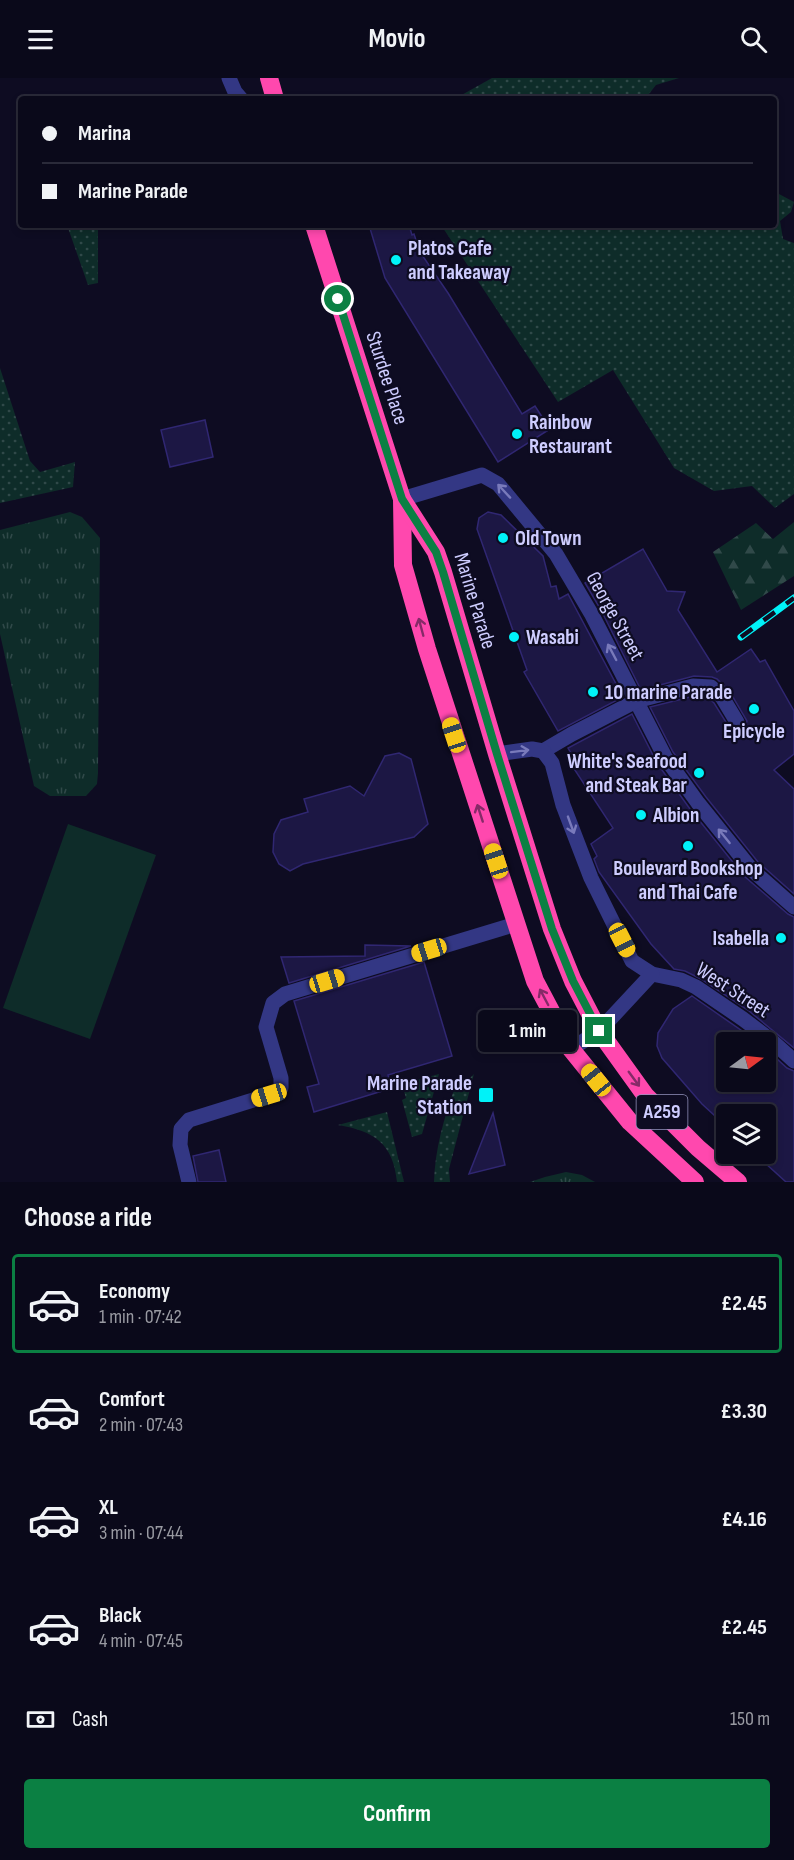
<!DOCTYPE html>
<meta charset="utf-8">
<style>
body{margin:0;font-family:"Sofia Sans Condensed",sans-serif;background:#131223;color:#f1f3f6;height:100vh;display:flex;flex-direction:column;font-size:22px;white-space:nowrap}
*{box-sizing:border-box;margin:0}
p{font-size:20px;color:#999aa2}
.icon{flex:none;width:33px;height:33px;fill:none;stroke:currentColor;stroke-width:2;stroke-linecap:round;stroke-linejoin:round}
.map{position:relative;height:1104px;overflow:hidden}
.sheet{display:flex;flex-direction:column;background:#0a091a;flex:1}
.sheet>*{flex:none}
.hud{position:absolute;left:18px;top:18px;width:759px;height:132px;border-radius:6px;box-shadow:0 3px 9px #0003,0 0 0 2px #2a2a39;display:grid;align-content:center;height:132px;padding:0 24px;background:#0a091a}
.needle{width:39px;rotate:75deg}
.tools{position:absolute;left:716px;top:954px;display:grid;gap:12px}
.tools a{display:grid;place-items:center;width:60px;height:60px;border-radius:6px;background:#0a091a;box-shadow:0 3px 9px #0003,0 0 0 2px #2a2a39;font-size:30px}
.end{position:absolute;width:27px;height:27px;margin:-14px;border:8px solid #0b8043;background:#fff;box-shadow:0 0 0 3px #fff}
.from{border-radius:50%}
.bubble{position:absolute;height:42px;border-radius:6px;background:#0a091a;box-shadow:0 3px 9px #0003,0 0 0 2px #2a2a39;font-size:20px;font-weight:700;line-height:42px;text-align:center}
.car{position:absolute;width:18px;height:36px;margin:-18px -9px;border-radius:8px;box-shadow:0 0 4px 2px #0007;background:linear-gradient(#f5c518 24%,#345 0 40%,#f5c518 0 76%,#345 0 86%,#f5c518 0)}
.hud b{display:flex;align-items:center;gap:21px;height:57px;font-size:22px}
.hud b+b{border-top:2px solid #2a2a39}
.hud i{width:15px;height:15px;background:#f1f3f6}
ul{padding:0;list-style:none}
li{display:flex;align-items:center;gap:18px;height:99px;margin:0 12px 9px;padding:0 12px;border:3px solid transparent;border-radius:6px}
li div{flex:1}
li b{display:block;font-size:22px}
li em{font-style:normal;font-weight:700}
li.current{border-color:#0b8043}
li>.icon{width:54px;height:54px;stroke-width:1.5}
h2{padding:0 24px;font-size:27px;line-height:72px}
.pay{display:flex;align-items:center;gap:15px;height:66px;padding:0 24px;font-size:22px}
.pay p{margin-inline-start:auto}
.primary-button{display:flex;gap:12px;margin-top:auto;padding:12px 24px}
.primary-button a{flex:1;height:69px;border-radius:6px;background:#0b8043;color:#fff;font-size:24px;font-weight:700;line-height:69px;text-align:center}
header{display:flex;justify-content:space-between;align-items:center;height:78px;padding:0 24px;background:#0a091a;font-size:27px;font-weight:700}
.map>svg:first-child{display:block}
</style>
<header><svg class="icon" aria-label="menu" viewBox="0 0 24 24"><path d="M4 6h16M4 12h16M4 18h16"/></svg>Movio<svg class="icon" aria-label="search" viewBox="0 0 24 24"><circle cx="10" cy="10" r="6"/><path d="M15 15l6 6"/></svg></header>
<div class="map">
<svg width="794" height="1104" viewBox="0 0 794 1104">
<defs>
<pattern id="grass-dots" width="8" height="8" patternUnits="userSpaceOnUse" patternTransform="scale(1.5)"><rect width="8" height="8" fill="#0e2c29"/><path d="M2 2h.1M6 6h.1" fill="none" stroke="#304949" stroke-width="1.8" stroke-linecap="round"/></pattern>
<pattern id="forest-firs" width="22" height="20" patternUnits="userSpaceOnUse" patternTransform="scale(1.5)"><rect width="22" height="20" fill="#0e2c29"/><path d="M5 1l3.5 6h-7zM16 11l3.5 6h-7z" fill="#304949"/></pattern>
<pattern id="park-tufts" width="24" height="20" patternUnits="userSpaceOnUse" patternTransform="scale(1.5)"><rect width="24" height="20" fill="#0e2c29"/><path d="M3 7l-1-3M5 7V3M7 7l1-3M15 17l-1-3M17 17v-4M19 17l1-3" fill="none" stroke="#304949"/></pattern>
</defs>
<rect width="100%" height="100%" fill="#0e0c22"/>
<g fill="url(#grass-dots)">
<path d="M492,0H679L656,7L645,21H459L458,19Z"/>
<path d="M774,115L779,116L794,124L791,134L780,143L783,161L794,165V416L775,430L752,408L714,413L674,390L613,292L558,324L441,147H774Z"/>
<path d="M67,147H98V205L88,207Z"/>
<path d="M0,290L30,383L40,394L75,384L73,409L0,425Z"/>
<path d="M439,996L422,1056L412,1059L402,1022L406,1020L402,1006Z"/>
<path d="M474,996L449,1091L450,1104H434C435,1071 444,1040 455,1009L464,1006Z"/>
<path d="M387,1034L404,1104H397C393,1065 374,1053 338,1047Z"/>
</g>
<path fill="url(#forest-firs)" d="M794,444V498L741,532L713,474L756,445L773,461Z"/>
<g fill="url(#park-tufts)">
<path d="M70,434L82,439L100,460L98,695L97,706L86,718H50L34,708L0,556V452Z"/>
<path d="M566,1094L582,1097L595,1104H530L545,1099Z"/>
</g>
<path fill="#0e2c29" d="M68,746L156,777L90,961L3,930Z"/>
<g fill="#1c1744" stroke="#302772" stroke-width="1.5">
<path d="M369,147H409L412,157L414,156L420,174L448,215L522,336L535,328L550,351L498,384L385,200Z"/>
<path d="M205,342L213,379L170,389L161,352Z"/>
<path d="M488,434L501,437L543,478L551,509L556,508L559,521L568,516L623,619L558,653L524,594L527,592L477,451L479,440Z"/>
<path d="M643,471L667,513L685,514L678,532L717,594L751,571L760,584L765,582L794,633V676L774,692L794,711V816L758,784L706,719L673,674L650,629L694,618L707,619L714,625L729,649L733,653L738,654L745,649L747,643L730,614L717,601L712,599L694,598L641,612L601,532L585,505Z"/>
<path d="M632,636L657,685L690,731L744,798L788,836L794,839V970L749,933L701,901L685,893L674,891L651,866L599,794L594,781L597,778L591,766L613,750L567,680L572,677L568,670Z"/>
<path d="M399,675L411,681L428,746L414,759L303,786L290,793L279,786L273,774L274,756L281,742L308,734L304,721L350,708L364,718L385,678Z"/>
<path d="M365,867L411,868L289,905L281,879L365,878Z"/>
<path d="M424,884L452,978L388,997L392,1010L314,1034L307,1009L319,1006L294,923Z"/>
<path d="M692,918L758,964H726V1004H765V970L787,990L794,993V1104H786L755,1076H765V1036H726V1048L702,1026L662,980L657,968L658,955L673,931Z"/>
<path d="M493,1035L505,1087L469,1096Z"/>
<path d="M219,1072L226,1104H198L193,1078Z"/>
</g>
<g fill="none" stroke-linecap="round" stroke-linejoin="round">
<g stroke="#333784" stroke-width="15">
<path d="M229,0L235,14L241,21"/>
<path d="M402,421L482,397L498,406L556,476L592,537L665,679L698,725L751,791L794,829"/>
<path d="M543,673L572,656L636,623L693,608L711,609L722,619L737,644"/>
<path d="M497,676L532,671L543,673L552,685L563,727L591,800L632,883L652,896L681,902L696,909L743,941L772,963L794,983"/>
<path d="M571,971L599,953L652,896"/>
<path d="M189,1104L180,1067L181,1051L189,1042L269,1017L278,1013L281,1010V1000L266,949L273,925L285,916L516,846"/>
</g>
<g stroke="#ff48ae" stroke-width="18">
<path d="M269,0L275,21"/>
<path d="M314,147L402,421L403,487L427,571L535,903L571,971L630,1044L695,1104"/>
<path d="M402,421L436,474L443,494L497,676L552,851L573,903L599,953L645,1017L698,1070L738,1104"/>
</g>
<defs>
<path id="rail" d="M741,559L794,520"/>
</defs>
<use href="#rail" stroke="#00f2f8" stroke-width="7"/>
<use href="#rail" stroke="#0e0c22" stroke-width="4.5" stroke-dasharray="14" stroke-linecap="butt"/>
</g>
<defs><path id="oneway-shaft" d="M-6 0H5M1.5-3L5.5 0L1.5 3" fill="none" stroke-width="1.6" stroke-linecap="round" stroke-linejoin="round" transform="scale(1.5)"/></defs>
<g stroke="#797abb">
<use href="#oneway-shaft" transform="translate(504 413) rotate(-133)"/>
<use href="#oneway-shaft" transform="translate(612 574) rotate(-118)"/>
<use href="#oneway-shaft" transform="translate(520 673) rotate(-7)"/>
<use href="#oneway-shaft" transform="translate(571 747) rotate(70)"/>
<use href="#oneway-shaft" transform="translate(724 758) rotate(-129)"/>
</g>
<g stroke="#862a68">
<use href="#oneway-shaft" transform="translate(421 549) rotate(-105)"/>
<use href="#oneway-shaft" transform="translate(480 735) rotate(-108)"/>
<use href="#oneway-shaft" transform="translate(544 919) rotate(-118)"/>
<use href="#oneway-shaft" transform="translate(634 1001) rotate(54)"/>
</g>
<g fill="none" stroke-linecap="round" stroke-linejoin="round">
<path stroke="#0b8043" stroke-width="8" d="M338,221L402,421L436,474L443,494L497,676L552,851L573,903L599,953"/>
</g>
<g fill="#00f2f8" stroke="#0e0c22" stroke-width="2">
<circle cx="396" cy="182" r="6"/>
<circle cx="517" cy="356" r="6"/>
<circle cx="503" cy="460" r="6"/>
<circle cx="514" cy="559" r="6"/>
<circle cx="593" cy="614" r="6"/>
<circle cx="754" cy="631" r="6"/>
<circle cx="699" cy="695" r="6"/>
<circle cx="641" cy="737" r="6"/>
<circle cx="688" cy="768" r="6"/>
<circle cx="781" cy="860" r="6"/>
<rect x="478" y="1009" width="16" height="16" rx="3"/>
</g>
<g text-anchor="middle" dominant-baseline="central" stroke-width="4.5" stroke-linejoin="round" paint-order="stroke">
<rect fill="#0e0c22" stroke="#9493bd" stroke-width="1.5" x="636.5" y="1017" width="51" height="34" rx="4.5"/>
<g font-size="20" font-weight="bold" fill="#cecdff">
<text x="662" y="1034">A259</text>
</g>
<g font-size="21" font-weight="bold" fill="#cecdff" stroke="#0e0c22" text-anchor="start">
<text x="408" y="170">Platos Cafe<tspan x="408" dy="24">and Takeaway</tspan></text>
<text x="529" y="344">Rainbow<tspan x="529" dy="24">Restaurant</tspan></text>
<text x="515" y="460">Old Town</text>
<text x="526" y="559">Wasabi</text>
<text x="605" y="614">10 marine Parade</text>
<text x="754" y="653" text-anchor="middle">Epicycle</text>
<text x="687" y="683" text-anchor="end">White's Seafood<tspan x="687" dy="24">and Steak Bar</tspan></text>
<text x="653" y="737">Albion</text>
<text x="688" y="790" text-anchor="middle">Boulevard Bookshop<tspan x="688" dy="24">and Thai Cafe</tspan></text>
<text x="769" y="860" text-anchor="end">Isabella</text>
<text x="472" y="1005" text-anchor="end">Marine Parade<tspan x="472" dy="24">Station</tspan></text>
</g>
<g font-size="21" fill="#cecdff" stroke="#0e0c22">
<text transform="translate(387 300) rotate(72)">Sturdee Place</text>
<text transform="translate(475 523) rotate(73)">Marine Parade</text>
<text transform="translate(615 538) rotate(61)">George Street</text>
<text transform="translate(733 912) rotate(33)">West Street</text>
</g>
</g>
</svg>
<div class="tools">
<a><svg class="needle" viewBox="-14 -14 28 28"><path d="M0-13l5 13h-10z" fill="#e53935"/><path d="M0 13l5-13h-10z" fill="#999aa2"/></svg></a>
<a><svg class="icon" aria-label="layers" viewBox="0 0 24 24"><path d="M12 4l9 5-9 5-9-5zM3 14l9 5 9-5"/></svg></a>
</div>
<i class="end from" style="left:338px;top:221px"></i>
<i class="end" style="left:599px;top:953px"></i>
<div class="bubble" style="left:478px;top:932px;width:99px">1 min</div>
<i class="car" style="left:454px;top:657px;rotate:342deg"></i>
<i class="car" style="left:496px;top:783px;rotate:342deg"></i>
<i class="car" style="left:622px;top:862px;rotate:153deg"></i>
<i class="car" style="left:429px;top:872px;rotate:253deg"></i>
<i class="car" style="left:327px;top:903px;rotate:73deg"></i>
<i class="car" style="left:596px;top:1002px;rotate:321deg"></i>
<i class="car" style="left:269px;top:1017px;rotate:253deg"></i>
<div class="hud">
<b><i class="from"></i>Marina</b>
<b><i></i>Marine Parade</b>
</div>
</div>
<section class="sheet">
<h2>Choose a ride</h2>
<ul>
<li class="current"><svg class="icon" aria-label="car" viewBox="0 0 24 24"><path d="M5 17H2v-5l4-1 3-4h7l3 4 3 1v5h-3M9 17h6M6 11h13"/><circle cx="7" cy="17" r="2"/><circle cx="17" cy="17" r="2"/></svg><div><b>Economy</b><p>1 min · 07:42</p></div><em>£2.45</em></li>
<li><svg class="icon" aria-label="car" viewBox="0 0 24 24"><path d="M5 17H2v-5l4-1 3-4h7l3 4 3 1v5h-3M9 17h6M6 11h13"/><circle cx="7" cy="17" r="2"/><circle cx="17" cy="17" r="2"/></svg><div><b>Comfort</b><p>2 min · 07:43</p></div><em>£3.30</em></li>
<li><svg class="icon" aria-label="car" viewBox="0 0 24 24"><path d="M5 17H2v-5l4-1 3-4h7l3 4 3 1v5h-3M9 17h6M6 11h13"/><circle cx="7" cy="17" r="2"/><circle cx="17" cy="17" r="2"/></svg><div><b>XL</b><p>3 min · 07:44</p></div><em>£4.16</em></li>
<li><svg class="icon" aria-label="car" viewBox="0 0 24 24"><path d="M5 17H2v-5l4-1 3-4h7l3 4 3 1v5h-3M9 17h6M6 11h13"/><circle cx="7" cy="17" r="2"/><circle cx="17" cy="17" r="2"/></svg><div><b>Black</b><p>4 min · 07:45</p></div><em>£2.45</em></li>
</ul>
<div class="pay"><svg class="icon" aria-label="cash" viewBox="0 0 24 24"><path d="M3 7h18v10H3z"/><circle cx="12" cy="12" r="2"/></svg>Cash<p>150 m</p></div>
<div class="primary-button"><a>Confirm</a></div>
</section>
